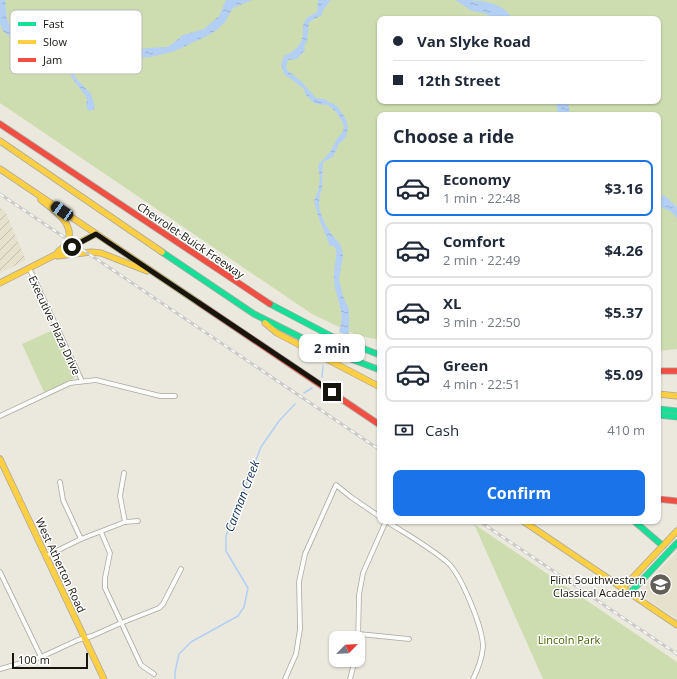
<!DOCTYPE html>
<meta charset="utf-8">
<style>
body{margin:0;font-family:"Open Sans",sans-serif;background:#f6f6f7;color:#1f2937;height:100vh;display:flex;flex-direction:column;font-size:15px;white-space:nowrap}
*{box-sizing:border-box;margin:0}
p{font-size:13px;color:#747a83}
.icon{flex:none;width:22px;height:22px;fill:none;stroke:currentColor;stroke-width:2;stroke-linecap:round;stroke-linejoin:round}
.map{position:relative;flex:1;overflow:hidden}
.drawer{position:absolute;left:377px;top:112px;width:284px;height:412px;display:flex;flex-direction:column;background:#fff;border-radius:8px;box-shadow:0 1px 3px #0004}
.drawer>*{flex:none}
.hud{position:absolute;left:377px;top:16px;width:284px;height:88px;border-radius:8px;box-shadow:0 1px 3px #0004;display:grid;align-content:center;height:88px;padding:0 16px;background:#fff}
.needle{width:26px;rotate:65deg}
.buttons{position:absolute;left:329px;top:631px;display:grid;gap:8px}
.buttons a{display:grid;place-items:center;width:36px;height:36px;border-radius:8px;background:#fff;box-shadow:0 1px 3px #0004;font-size:20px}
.scale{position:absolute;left:12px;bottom:10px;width:76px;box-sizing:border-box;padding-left:4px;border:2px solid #16150d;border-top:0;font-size:11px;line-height:14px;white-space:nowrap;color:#16150d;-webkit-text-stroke:3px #fff;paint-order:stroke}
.end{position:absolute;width:18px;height:18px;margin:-9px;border:5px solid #16150d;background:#fff;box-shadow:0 0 0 2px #fff}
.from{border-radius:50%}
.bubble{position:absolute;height:28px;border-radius:8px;background:#fff;box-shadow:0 1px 3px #0004;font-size:13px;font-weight:700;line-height:28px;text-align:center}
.car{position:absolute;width:12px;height:24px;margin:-12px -6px;border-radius:5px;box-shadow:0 0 3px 1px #0007;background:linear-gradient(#222 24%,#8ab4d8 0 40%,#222 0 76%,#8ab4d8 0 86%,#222 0)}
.hud b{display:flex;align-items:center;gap:14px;height:38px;font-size:15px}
.hud b+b{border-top:1px solid #e0e1e3}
.hud i{width:10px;height:10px;background:#1f2937}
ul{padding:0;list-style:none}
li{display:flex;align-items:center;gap:12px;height:56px;margin:0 8px 6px;padding:0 8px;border:2px solid #e0e1e3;border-radius:8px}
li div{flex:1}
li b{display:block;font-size:15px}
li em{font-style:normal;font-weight:700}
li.selected{border-color:#1a73e8}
li>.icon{width:36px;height:36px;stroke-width:1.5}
h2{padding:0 16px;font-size:18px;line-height:48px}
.pay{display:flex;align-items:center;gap:10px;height:44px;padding:0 16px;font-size:15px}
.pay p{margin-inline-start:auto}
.cta{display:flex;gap:8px;margin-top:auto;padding:8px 16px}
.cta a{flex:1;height:46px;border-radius:8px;background:#1a73e8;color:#fff;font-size:16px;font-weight:700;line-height:46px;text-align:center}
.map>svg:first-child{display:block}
</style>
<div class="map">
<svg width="677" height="679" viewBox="0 0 677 679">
<defs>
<pattern id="industrial-furrows" width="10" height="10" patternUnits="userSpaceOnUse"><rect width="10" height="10" fill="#e5e1cd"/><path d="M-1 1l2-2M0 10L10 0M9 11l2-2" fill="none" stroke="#c4c0af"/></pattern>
<pattern id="water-ripples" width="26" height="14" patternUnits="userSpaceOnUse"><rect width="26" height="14" fill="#b4cff4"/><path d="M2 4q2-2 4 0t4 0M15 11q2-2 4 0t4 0" fill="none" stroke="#9ab1d0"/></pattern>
</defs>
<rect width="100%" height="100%" fill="#ebe9de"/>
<path fill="#e5e1cd" d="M677,552V619L650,601L644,595L643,591L647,583Z"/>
<path fill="url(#industrial-furrows)" d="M0,208L5,211L26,260L0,273Z"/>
<g fill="#cdddaf" fill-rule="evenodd">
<path d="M0,0H677V349L658,351V115H380V340L356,335L312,314L0,103ZM380,19H658V101H380Z"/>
<path d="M55,329L76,374V376L73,379L44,392L22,344Z"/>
<path d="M474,524L677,662V679H543Z"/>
</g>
<g fill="url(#water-ripples)">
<path d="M0,0H5L7,20L11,27L17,31L24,32L52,39L78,40L114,48L121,47L134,49L166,47L171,45L183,35L204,29L219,16L226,0H252L233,8L225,22L217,30L209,35L175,51L151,57L136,58L126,57L116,54L84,50L79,53L74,73L75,77L91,94L95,107L93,110L89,111L86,107C86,104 87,102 87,100C87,95 74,83 71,76C69,68 74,59 71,50L69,49H52L12,39L3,31L0,23Z"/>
<path d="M318,0H331L323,10L322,15L309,22L307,42L304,46L305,50L297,59L288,60L286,67L288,71L301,81L316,98L324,99L337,106L346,119L348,128L346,137L339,144L333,157L323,162L322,189L320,194L319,203L320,211L325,224L332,235L340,244L342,250L343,256L339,279L343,296L349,309V336L339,332C347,306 332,296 334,273C334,264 339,254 334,246H330L319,219L314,201L318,191L320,178L318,165L330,152L337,139L342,133L344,128L343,123L336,112L328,105L316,104L312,101L306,95L303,88L284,74L281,65L284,56C294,52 303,44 303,33C303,29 302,25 305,21C307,16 313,15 317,12Z"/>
<path d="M455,0C478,0 501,0 513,19H498L483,13L472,11Z"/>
<path d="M556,101H568L570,115H558Z"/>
<path d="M658,194L665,196L677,207V218L670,211L658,206Z"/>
</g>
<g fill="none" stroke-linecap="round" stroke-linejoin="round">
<g stroke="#b4cff4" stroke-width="1.5">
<path d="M322,377L323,366"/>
<path d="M304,393L312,388"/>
<path d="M175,679V672L179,654L191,642L238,616L244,607L248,588L226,551V536L261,447L279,421L295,404"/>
</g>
<defs>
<g id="street">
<path d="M29,268L82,381"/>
<path d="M0,416L70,383L96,380L160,396H175"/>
<path d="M124,473L120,496L125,522"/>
<path d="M60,482L63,500L81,539"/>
<path d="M386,521C406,534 428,546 447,562C461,574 483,628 483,647C482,659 478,669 473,679"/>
<path d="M101,532L110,553L105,578V588L141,665L154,674"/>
<path d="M46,556L81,539L125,522L138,521"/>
<path d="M0,572L41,657"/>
<path d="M359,634L409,639"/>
<path d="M358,643L359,595L363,573L386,521"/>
<path d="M0,669L41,657L78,640L92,636L121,623L159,608L163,604L181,569"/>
<path d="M285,679L296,654L300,629L299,582L305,554L336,485L351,497L380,517"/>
<path d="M350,679L355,660"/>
</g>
<g id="fast">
<path d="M162,252L254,314L322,348L380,370"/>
<path d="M270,304L331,336L380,355"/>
<path d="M658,409L677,411"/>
<path d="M658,415L677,417"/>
<path d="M634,521L663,546"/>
<path d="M630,593L677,543"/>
</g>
<g id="slow">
<path d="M0,141L162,252"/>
<path d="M0,169L199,303"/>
<path d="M41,200C53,209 77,225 67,243C65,246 61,249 58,252"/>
<path d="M58,256L91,252L101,253L147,271"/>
<path d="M0,283L96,234"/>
<path d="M265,323L277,333L380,387"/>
<path d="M658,394L677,396"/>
<path d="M0,459L104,679"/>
<path d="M523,521L677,625"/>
<path d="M623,588L677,531"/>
</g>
<g id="jam">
<path d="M0,124L270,304"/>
<path d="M199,303L380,425"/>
<path d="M658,371H677"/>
<path d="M658,499L677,501"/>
</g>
</defs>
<use href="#street" stroke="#aaa89f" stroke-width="5.5"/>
<use href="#fast" stroke="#aaa89f" stroke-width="7"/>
<use href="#slow" stroke="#aaa89f" stroke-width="7"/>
<use href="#jam" stroke="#aaa89f" stroke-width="7"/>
<use href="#street" stroke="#fcfcfa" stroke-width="4"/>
<use href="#fast" stroke="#16e098" stroke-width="5.5"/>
<use href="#slow" stroke="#ffcf43" stroke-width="5.5"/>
<use href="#jam" stroke="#f24e42" stroke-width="5.5"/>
<defs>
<g id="rail">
<path d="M0,194L380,450"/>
<path d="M479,521L677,654"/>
</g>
</defs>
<use href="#rail" stroke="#cbcac7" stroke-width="3"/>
<use href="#rail" stroke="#fff" stroke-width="1.5" stroke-dasharray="4.5" stroke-linecap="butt"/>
</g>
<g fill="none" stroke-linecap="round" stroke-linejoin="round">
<path stroke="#16150d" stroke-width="5" d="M72,247L96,234L332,392"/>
</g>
<defs>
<symbol id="school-disc" viewBox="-11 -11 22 22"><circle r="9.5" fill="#615f56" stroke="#fff"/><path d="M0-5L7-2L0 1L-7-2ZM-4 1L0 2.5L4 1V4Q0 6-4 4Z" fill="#fff"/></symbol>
</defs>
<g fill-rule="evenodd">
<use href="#school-disc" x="648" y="572" width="25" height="25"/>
</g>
<g text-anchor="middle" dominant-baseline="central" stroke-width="3" stroke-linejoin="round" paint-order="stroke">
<g font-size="11" fill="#16150d" stroke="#fff">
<text transform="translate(191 240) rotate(34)">Chevrolet-Buick Freeway</text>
<text transform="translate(55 325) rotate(65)">Executive Plaza Drive</text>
<text transform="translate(61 565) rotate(65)">West Atherton Road</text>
</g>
<g font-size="11" fill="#16150d" stroke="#fff" text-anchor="end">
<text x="646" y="579">Flint Southwestern<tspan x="646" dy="13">Classical Academy</tspan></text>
</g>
<g font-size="11" fill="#456100" stroke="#fff">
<text x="569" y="639">Lincoln Park</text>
</g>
<g font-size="12" font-style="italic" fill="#0e2e59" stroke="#fff">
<text transform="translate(242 496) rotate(-69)">Carman Creek</text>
</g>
</g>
<rect x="10" y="10" width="132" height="64" rx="6" fill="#fff" stroke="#b9b9b6" stroke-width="1"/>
<rect x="18" y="22" width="18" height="4" fill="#16e098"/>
<rect x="18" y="40" width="18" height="4" fill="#ffcf43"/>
<rect x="18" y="58" width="18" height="4" fill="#f24e42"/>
<g font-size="11" fill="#16150d">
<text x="43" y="28">Fast</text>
<text x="43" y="46">Slow</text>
<text x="43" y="64">Jam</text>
</g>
</svg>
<div class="buttons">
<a><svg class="needle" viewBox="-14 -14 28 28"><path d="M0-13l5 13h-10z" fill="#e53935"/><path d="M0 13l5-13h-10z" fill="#747a83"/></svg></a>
</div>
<div class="scale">100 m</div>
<i class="end from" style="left:72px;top:247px"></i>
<i class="end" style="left:332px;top:392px"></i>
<div class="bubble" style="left:299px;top:334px;width:66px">2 min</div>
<i class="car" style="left:62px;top:211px;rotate:304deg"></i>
<div class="hud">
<b><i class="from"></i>Van Slyke Road</b>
<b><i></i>12th Street</b>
</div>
<section class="drawer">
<h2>Choose a ride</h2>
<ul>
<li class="selected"><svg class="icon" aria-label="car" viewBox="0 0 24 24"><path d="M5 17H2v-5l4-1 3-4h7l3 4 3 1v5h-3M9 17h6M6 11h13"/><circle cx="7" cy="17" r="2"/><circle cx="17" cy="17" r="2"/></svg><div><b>Economy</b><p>1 min · 22:48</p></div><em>$3.16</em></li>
<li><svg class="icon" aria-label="car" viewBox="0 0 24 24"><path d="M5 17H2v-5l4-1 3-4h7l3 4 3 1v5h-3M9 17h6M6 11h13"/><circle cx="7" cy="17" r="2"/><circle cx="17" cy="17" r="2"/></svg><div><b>Comfort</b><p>2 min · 22:49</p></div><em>$4.26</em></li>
<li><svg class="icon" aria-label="car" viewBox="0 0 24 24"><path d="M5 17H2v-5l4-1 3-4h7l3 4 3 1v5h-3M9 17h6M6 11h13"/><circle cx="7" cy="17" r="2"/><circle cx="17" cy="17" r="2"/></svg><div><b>XL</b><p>3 min · 22:50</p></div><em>$5.37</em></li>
<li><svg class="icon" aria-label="car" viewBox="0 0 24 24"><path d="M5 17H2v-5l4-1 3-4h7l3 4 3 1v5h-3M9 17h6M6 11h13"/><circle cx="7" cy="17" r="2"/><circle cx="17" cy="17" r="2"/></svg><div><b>Green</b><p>4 min · 22:51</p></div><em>$5.09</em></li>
</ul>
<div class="pay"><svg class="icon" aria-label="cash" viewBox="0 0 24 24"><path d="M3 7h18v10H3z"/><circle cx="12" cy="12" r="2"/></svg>Cash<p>410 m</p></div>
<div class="cta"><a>Confirm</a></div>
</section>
</div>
